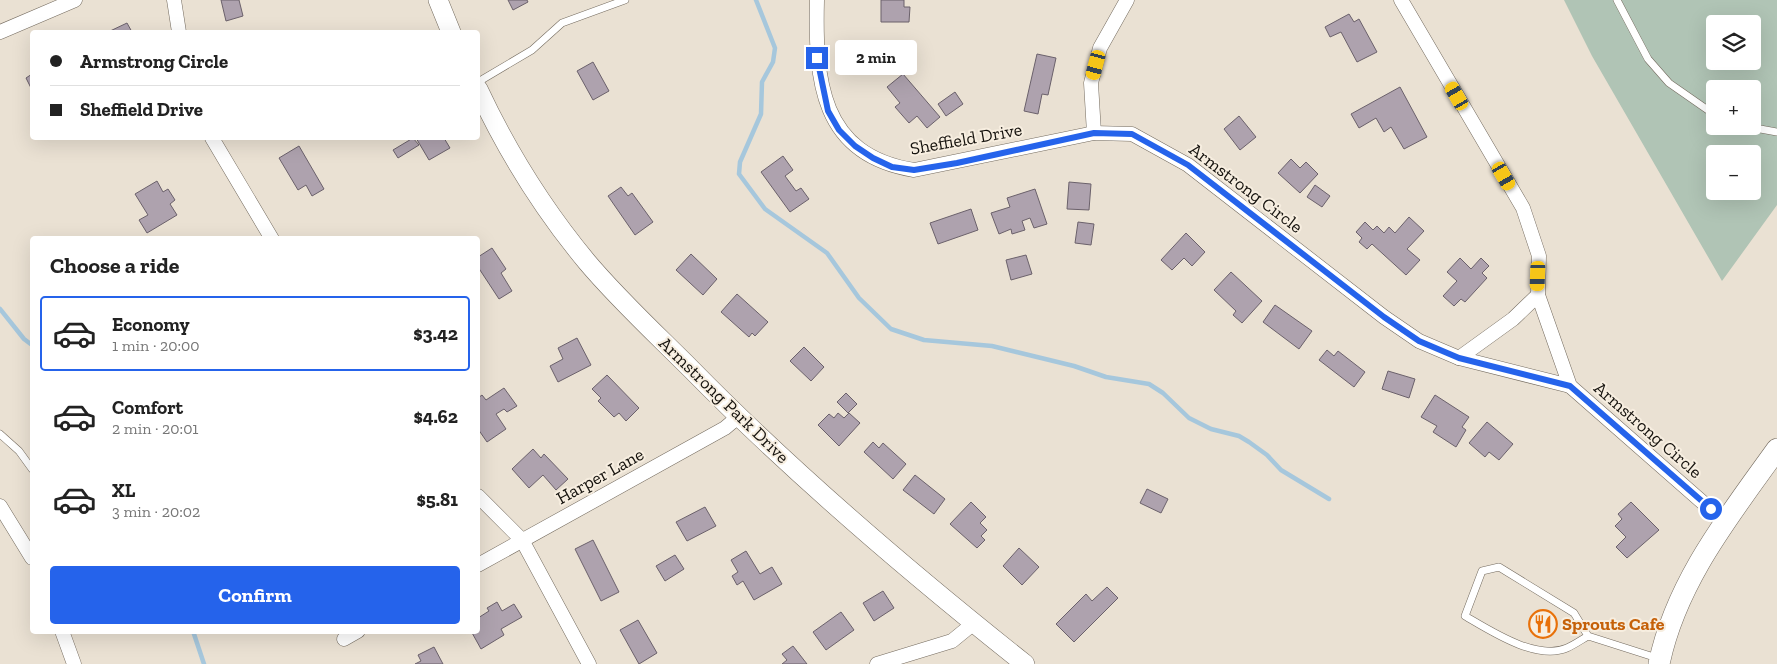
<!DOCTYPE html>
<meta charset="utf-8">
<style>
body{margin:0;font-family:"Zilla Slab",serif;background:#f6f6f6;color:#222;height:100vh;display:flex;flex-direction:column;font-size:19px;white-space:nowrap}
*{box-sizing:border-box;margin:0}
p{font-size:16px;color:#767676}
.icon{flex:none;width:28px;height:28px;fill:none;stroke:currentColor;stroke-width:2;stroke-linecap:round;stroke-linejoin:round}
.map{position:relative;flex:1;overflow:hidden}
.sheet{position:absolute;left:30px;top:236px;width:450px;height:398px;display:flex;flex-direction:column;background:#fff;border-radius:5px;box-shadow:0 5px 20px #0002}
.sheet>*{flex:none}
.banner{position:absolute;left:30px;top:30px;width:450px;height:110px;border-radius:5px;box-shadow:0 5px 20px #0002;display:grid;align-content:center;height:110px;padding:0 20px;background:#fff}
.tools{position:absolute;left:1706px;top:15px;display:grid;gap:10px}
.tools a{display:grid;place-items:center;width:55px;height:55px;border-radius:5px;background:#fff;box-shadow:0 5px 20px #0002;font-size:25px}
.end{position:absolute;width:22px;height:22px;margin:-11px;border:6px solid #2563eb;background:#fff;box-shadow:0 0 0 2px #fff}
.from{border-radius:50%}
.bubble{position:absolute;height:35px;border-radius:5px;background:#fff;box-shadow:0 5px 20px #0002;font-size:16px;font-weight:700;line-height:35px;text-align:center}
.car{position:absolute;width:15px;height:30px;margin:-15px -8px;border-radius:6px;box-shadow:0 0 4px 1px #0007;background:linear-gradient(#f5c518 24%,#345 0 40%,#f5c518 0 76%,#345 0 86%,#f5c518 0)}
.banner b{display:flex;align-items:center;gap:18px;height:48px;font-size:19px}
.banner b+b{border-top:1px solid #e0e0e0}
.banner i{width:12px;height:12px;background:#222}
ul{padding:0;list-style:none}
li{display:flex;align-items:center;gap:15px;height:75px;margin:0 10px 8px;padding:0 10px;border:2px solid transparent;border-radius:5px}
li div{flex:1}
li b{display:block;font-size:19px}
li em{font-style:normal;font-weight:700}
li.active{border-color:#2563eb}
li>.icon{width:45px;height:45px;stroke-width:1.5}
h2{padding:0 20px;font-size:22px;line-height:60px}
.cta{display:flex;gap:10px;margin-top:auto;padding:10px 20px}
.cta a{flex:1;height:58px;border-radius:5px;background:#2563eb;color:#fff;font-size:20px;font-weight:700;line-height:58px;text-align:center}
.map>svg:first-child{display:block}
</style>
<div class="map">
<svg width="1777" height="664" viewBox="0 0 1777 664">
<rect width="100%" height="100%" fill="#eae1d3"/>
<path fill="#b0c4b5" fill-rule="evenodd" d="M1564,0H1777V205L1722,281L1592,56ZM1715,24H1752V61H1715ZM1715,89H1752V126H1715ZM1715,154H1752V191H1715Z"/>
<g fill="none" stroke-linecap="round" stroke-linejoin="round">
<g stroke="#a6c7dc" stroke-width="4.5">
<path d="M756,0L775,48L773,62L762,82L761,114L740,162L739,174L765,209L827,253L859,298L891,329L924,340L992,346L1074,366L1106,377L1149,384L1163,393L1189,418L1211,429L1239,436L1249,442L1267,455L1281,470L1329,499"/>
<path d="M0,309L24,339L32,345"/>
<path d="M193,631L204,664"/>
</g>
</g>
<g fill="#aea2ae" stroke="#6b616b">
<path d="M221,0H239L243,16L226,21Z"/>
<path d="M508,0H527L528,2L513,10Z"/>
<path d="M881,0H904V7H910L909,22H881Z"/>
<path d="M1349,14L1354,22L1359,19L1377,52L1357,62L1341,32L1330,37L1325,27Z"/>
<path d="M127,23L132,32H108Z"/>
<path d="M1037,54L1056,58L1048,95L1042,94L1038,114L1024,111Z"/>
<path d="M593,62L609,91L593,100L577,71Z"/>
<path d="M32,74V90L26,78Z"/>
<path d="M903,74L940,117L927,128L917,116L909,123L895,107L900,103L887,87Z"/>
<path d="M1400,87L1427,137L1404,149L1391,127L1384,132L1376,118L1359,128L1351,114Z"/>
<path d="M955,92L963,104L946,116L938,104Z"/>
<path d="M1239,116L1256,137L1240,150L1224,129Z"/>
<path d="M413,138L419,145L398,158L393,150Z"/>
<path d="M416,138H444L450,148L429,160Z"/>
<path d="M299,146L324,189L312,196L306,185L298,190L279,158Z"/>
<path d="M783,156L793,170L785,176L796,191L801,188L809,199L790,212L761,172Z"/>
<path d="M1291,159L1300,168L1306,162L1318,174L1300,193L1278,173Z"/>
<path d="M157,181L163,192L168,189L175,200L170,204L177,215L147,233L139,220L148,215L135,194Z"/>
<path d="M1069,182L1091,184L1089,210L1067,209Z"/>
<path d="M1315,185L1330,196L1322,207L1307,197Z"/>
<path d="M621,187L628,196L632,193L653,222L635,235L608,196Z"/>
<path d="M1035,189L1047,224L1034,228L1030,218L1022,221L1025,230L1012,234L1011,229L999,234L991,213L1010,207L1007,198Z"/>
<path d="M971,209L978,230L938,244L930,223Z"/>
<path d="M1409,217L1424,231L1407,249L1420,260L1406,275L1372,244L1367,249L1359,242L1362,238L1356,232L1365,222L1373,230L1377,226L1384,233L1389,227L1395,233Z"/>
<path d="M1078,222L1094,224L1091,245L1075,243Z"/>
<path d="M1186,233L1205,252L1192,266L1184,258L1172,270L1161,260Z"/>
<path d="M492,248L506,269L501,273L512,291L499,299L478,267V257Z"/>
<path d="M691,254L717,279L703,295L676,270Z"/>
<path d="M1026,255L1032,274L1011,280L1006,260Z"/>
<path d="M1460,258L1471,269L1481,258L1489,266L1482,273L1487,278L1465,302L1461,299L1454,306L1443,296L1457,281L1447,272Z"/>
<path d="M1231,272L1262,301L1242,323L1233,315L1236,311L1214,290Z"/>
<path d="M737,294L768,322L755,336L752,333L749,337L721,312Z"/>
<path d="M1275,305L1312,331L1299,349L1263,322Z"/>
<path d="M577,338L591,365L558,382L550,366L563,359L558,348Z"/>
<path d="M804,347L824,367L811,381L790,361Z"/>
<path d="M1327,350L1334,356L1338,351L1365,372L1354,387L1319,360Z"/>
<path d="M1388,371L1415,379L1409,398L1382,389Z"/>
<path d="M607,375L639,408L626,421L619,413L614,417L598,401L601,398L592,389Z"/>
<path d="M504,388L517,406L507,412L504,409L496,414L506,429L487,442L478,429V398L482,395L486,400Z"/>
<path d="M846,393L857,404L848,413L837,402Z"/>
<path d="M1435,395L1469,417L1462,427L1466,430L1456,447L1433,432L1437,426L1421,417Z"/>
<path d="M838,413L844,418L849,413L860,423L839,446L818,425L829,414L834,418Z"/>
<path d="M1487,422L1513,444L1499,460L1489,452L1485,457L1469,443Z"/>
<path d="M873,442L879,448L883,443L906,464L893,479L864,452Z"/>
<path d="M533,449L541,458L544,454L568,479L556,490L543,475L529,488L512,469Z"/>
<path d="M915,475L945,499L934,514L903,490Z"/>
<path d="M1147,489L1168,499L1161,513L1140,503Z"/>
<path d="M971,502L986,517L980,523L987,530L981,536L985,540L977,548L950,524Z"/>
<path d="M1631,502L1659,530L1627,558L1616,547L1626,537L1615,526L1622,519L1618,514Z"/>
<path d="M705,507L716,526L687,541L676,522Z"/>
<path d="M593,540L619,592L601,601L575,549Z"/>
<path d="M1019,548L1039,567L1022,585L1003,566Z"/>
<path d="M746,551L760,574L772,567L782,584L754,600L743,581L737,585L732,576L738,572L731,560Z"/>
<path d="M675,555L684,569L665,581L656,566Z"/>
<path d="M1107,587L1118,598L1074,642L1056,624L1086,594L1092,601Z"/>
<path d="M883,591L894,608L874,621L863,603Z"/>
<path d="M497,602L502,611L514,604L522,617L501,629L504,635L481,649L471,631H478V618L489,611L487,608Z"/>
<path d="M841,612L854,630L826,650L813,632Z"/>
<path d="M638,620L657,653L639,664L620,630Z"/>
<path d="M793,646L807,664H782L787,660L782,654Z"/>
<path d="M434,647L443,664H415L421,661L418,655Z"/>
</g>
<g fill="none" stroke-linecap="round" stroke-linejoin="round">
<defs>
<g id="service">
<path d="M1617,0L1648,59L1669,83L1715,115"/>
<path d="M478,82L532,50L562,23L625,0"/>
<path d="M1744,126L1777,132"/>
<path d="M0,434L19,451L32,469"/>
<path d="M1588,636C1581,640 1574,645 1567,648C1536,661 1491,631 1465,616L1482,571L1499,567L1574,613L1588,636L1657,658"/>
</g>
<g id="minor">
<path d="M174,0L179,32"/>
<path d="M817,0C815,80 820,155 914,170L1094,133L1132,134L1188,165L1384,317L1419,341L1459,358L1570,386"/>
<path d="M1401,0L1523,208L1539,256L1538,295L1570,386L1725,522"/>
<path d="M0,32L75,0"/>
<path d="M1094,133L1091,83L1100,48L1127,0"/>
<path d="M212,138L272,239"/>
<path d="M1459,358L1513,319L1538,295"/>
<path d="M478,496L522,540L589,664"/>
<path d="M0,506L32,558"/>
<path d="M478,565L725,428L738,417"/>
<path d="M62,631L74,664"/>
<path d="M344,639L358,631"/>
<path d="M877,664L952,641L974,623"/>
</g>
<g id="secondary">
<path d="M438,0L451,32"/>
<path d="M478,89C507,151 543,209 587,262C619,300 656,334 691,369C795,475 909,572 1025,664"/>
</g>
<path id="primary" d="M1659,664C1676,582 1729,516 1777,449"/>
</defs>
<use href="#service" stroke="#746b5f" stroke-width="8"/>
<use href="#minor" stroke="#746b5f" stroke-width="15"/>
<use href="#secondary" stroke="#746b5f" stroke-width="20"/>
<use href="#primary" stroke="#746b5f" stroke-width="22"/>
<use href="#service" stroke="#fff" stroke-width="7"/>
<use href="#minor" stroke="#fff" stroke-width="14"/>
<use href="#secondary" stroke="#fff" stroke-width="19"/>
<use href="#primary" stroke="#fff" stroke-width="21"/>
</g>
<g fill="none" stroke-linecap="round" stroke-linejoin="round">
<path stroke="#2563eb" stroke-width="6" d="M817,58L828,111L839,130L855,146L873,158L892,167L914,170L957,163L1094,133L1132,134L1188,165L1384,317L1419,341L1459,358L1570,386L1711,509"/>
</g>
<defs>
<symbol id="restaurant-ring" viewBox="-11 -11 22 22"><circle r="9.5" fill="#f7eee0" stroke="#e8710a" stroke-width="1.5"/><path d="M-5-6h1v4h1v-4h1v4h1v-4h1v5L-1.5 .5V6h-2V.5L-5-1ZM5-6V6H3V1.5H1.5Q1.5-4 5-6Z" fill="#e8710a"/></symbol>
</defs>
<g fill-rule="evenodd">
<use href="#restaurant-ring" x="1527" y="608" width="32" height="32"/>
</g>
<g text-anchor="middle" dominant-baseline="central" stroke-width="4" stroke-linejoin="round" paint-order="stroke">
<g font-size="18" fill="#15120d" stroke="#f7eee0">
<text transform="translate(966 139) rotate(-10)">Sheffield Drive</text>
<text transform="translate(1246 188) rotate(37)">Armstrong Circle</text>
<text transform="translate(724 400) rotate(44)">Armstrong Park Drive</text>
<text transform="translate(1648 430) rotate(41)">Armstrong Circle</text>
<text transform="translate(600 476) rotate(-29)">Harper Lane</text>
</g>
<g font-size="18" font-weight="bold" fill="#c56008" stroke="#f7eee0" text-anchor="start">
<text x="1562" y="624">Sprouts Cafe</text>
</g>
</g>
</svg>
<div class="tools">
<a><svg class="icon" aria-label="layers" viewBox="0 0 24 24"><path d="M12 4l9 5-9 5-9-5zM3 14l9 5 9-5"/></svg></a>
<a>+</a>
<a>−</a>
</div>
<i class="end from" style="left:1711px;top:509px"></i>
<i class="end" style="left:817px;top:58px"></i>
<div class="bubble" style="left:835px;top:40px;width:82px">2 min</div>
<i class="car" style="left:1096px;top:65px;rotate:195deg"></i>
<i class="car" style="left:1457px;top:96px;rotate:330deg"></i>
<i class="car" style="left:1504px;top:176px;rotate:150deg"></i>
<i class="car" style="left:1538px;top:276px;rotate:182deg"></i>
<div class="banner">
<b><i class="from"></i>Armstrong Circle</b>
<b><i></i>Sheffield Drive</b>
</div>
<section class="sheet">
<h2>Choose a ride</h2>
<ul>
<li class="active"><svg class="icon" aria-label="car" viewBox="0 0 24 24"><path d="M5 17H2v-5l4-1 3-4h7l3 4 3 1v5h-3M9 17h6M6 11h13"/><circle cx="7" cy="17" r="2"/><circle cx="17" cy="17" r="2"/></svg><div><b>Economy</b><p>1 min · 20:00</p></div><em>$3.42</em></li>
<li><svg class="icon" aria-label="car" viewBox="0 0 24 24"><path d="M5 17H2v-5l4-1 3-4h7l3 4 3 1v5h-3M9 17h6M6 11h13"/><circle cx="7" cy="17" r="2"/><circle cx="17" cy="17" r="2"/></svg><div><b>Comfort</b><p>2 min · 20:01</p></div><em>$4.62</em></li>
<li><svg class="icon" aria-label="car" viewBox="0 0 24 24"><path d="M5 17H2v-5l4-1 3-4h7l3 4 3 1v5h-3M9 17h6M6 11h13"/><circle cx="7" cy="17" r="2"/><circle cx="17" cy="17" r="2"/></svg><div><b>XL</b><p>3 min · 20:02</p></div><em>$5.81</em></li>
</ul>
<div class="cta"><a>Confirm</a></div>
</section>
</div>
